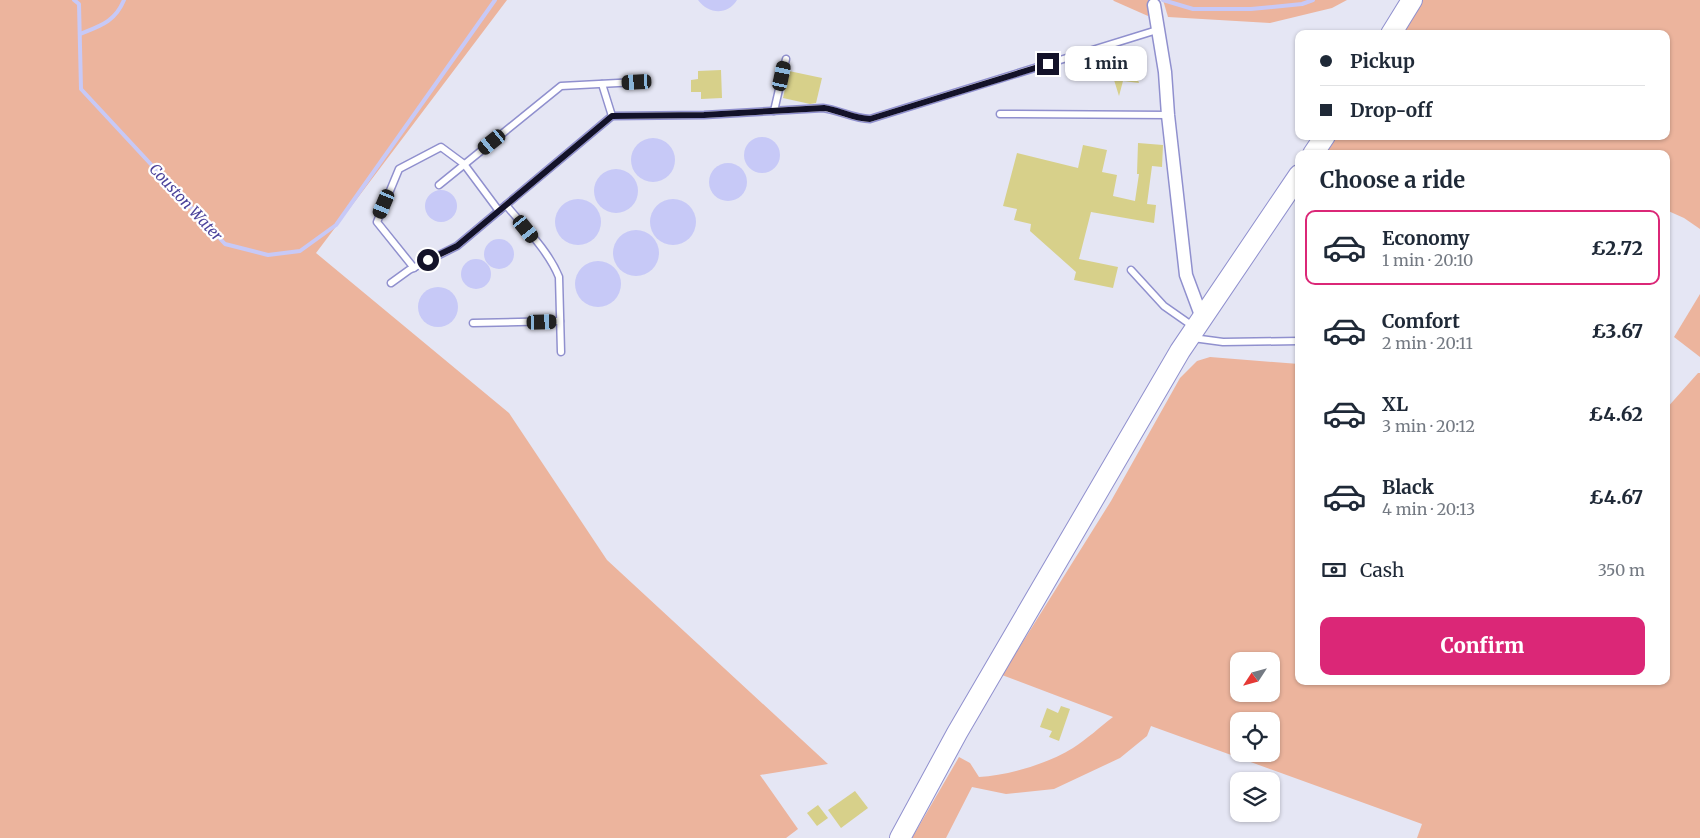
<!DOCTYPE html>
<meta charset="utf-8">
<style>
body{margin:0;font-family:Merriweather,serif;background:#f2f2f3;color:#1f2937;height:100vh;display:flex;flex-direction:column;font-size:19px;white-space:nowrap}
*{box-sizing:border-box;margin:0}
p{font-size:16px;color:#747a83}
.icon{flex:none;width:28px;height:28px;fill:none;stroke:currentColor;stroke-width:2;stroke-linecap:round;stroke-linejoin:round}
.map{position:relative;flex:1;overflow:hidden}
.sheet{position:absolute;left:1295px;top:150px;width:375px;height:535px;display:flex;flex-direction:column;background:#fff;border-radius:10px;box-shadow:0 1px 4px #0004}
.sheet>*{flex:none}
.banner{position:absolute;left:1295px;top:30px;width:375px;height:110px;border-radius:10px;box-shadow:0 1px 4px #0004;display:grid;align-content:center;height:110px;padding:0 25px;background:#fff}
.needle{width:32px;rotate:234deg}
.fabs{position:absolute;left:1230px;top:652px;display:grid;gap:10px}
.fabs a{display:grid;place-items:center;width:50px;height:50px;border-radius:10px;background:#fff;box-shadow:0 1px 4px #0004;font-size:25px}
.end{position:absolute;width:22px;height:22px;margin:-11px;border:6px solid #131229;background:#fff;box-shadow:0 0 0 2px #fff}
.from{border-radius:50%}
.bubble{position:absolute;height:35px;border-radius:10px;background:#fff;box-shadow:0 1px 4px #0004;font-size:16px;font-weight:800;line-height:35px;text-align:center}
.car{position:absolute;width:15px;height:30px;margin:-15px -8px;border-radius:6px;box-shadow:0 0 4px 1px #0007;background:linear-gradient(#222 24%,#8ab4d8 0 40%,#222 0 76%,#8ab4d8 0 86%,#222 0)}
.banner b{display:flex;align-items:center;gap:18px;height:48px;font-size:19px}
.banner b+b{border-top:1px solid #e0e1e3}
.banner i{width:12px;height:12px;background:#1f2937}
ul{padding:0;list-style:none}
li{display:flex;align-items:center;gap:15px;height:75px;margin:0 10px 8px;padding:0 15px;border:2px solid transparent;border-radius:10px}
li div{flex:1}
li b{display:block;font-size:19px}
li em{font-style:normal;font-weight:800}
li.on{border-color:#db2777}
li>.icon{width:45px;height:45px;stroke-width:1.5}
h2{padding:0 25px;font-size:22px;line-height:60px}
.pay{display:flex;align-items:center;gap:12px;height:55px;padding:0 25px;font-size:19px}
.pay p{margin-inline-start:auto}
.primary-button{display:flex;gap:10px;margin-top:auto;padding:10px 25px}
.primary-button a{flex:1;height:58px;border-radius:10px;background:#db2777;color:#fff;font-size:20px;font-weight:800;line-height:58px;text-align:center}
.map>svg:first-child{display:block}
</style>
<div class="map">
<svg width="1700" height="838" viewBox="0 0 1700 838">
<rect width="100%" height="100%" fill="#e5e6f4"/>
<g fill="#ecb49d" fill-rule="evenodd">
<path d="M0,0H507L316,253L509,413L607,560L828,764L760,775L798,829L786,838H0Z"/>
<path d="M1113,0H1148V16L1114,1Z"/>
<path d="M1163,0H1347L1332,8L1270,23L1168,17Z"/>
<path d="M1423,0H1700V229L1684,218L1666,210V154H1323L1335,136H1666V34H1401Z"/>
<path d="M1700,294V357L1674,337Z"/>
<path d="M1210,357L1299,364V681H1666V409L1698,373H1700V838H1417L1422,824L1151,726L1147,736L1120,758L1054,789L1006,794L972,787L946,838H912L959,757L970,763L979,777C1009,775 1047,764 1073,748C1087,739 1100,727 1113,717L1002,675L1111,501L1180,378L1197,361ZM1239,661H1271V694H1239ZM1239,721H1271V754H1239Z"/>
</g>
<g fill="#c7c9f7">
<path d="M698,0H737C727,16 708,14 698,0Z"/>
<circle cx="762" cy="155" r="18"/>
<circle cx="653" cy="160" r="22"/>
<circle cx="728" cy="182" r="19"/>
<circle cx="616" cy="191" r="22"/>
<circle cx="441" cy="206" r="16"/>
<circle cx="673" cy="222" r="23"/>
<circle cx="578" cy="222" r="23"/>
<circle cx="636" cy="253" r="23"/>
<circle cx="499" cy="254" r="15"/>
<circle cx="476" cy="274" r="15"/>
<circle cx="598" cy="284" r="23"/>
<circle cx="438" cy="307" r="20"/>
</g>
<g fill="none" stroke-linecap="round" stroke-linejoin="round">
<g stroke="#c7c9f7" stroke-width="4">
<path d="M74,0L79,4L81,89L225,244L268,255L300,251L336,225L495,0"/>
<path d="M1163,0L1193,9H1251L1302,4L1313,0"/>
<path d="M80,34C100,26 115,22 124,0"/>
</g>
</g>
<g fill="#d7d08a">
<path d="M1131,59L1139,83L1123,81L1119,96L1110,67Z"/>
<path d="M721,70L722,98L701,99V92H691V80L698,79V71Z"/>
<path d="M789,71L822,78L816,103L810,104L783,98Z"/>
<path d="M1138,143L1163,145L1162,167L1152,166L1147,204L1156,205L1154,223L1091,212L1079,259L1118,267L1113,288L1074,280L1076,272L1030,231L1031,224L1014,220L1017,209L1003,206L1017,153L1078,168L1083,145L1107,150L1102,172L1117,175L1113,196L1135,201L1139,174H1137Z"/>
<path d="M1061,706L1070,709L1059,741L1049,737L1052,731L1040,727L1047,708L1058,713Z"/>
<path d="M855,791L868,808L841,828L828,810Z"/>
<path d="M818,805L828,818L817,826L807,813Z"/>
</g>
<g fill="none" stroke-linecap="round" stroke-linejoin="round">
<defs>
<g id="service">
<path d="M602,84L612,116"/>
<path d="M774,111L786,59"/>
<path d="M1000,114L1168,115"/>
<path d="M439,185L561,86L637,82"/>
<path d="M506,205C524,227 548,250 559,277L561,352"/>
<path d="M414,268L377,222L399,169L441,147L464,164L499,211"/>
<path d="M1131,270L1164,306L1194,327"/>
<path d="M391,283L409,270L457,246L612,116L704,115L823,108C839,110 854,119 870,119L1157,30"/>
<path d="M473,323L560,321"/>
<path d="M1193,338L1223,342L1299,341"/>
</g>
<path id="minor" d="M1154,5L1165,72L1168,115L1186,275L1202,318"/>
<g id="primary">
<path d="M1391,34L1412,0"/>
<path d="M1313,154L1325,136"/>
<path d="M900,838L957,733L1180,351L1299,175"/>
</g>
</defs>
<use href="#service" stroke="#9090ce" stroke-width="9"/>
<use href="#minor" stroke="#9090ce" stroke-width="15"/>
<use href="#primary" stroke="#9090ce" stroke-width="22"/>
<use href="#service" stroke="#fff" stroke-width="6"/>
<use href="#minor" stroke="#fff" stroke-width="12"/>
<use href="#primary" stroke="#fff" stroke-width="20"/>
</g>
<g fill="none" stroke-linecap="round" stroke-linejoin="round">
<path stroke="#131229" stroke-width="6" d="M428,260L457,246L612,116L704,115L824,108C839,110 854,119 870,119L1048,64"/>
</g>
<g text-anchor="middle" dominant-baseline="central" stroke-width="4.5" stroke-linejoin="round" paint-order="stroke">
<g font-size="15" font-style="italic" fill="#4c439b" stroke="#fff">
<text transform="translate(186 202) rotate(47)">Couston Water</text>
</g>
</g>
</svg>
<div class="fabs">
<a><svg class="needle" viewBox="-14 -14 28 28"><path d="M0-13l5 13h-10z" fill="#e53935"/><path d="M0 13l5-13h-10z" fill="#747a83"/></svg></a>
<a><svg class="icon" aria-label="locate" viewBox="0 0 24 24"><circle cx="12" cy="12" r="6"/><path d="M12 2v4M12 18v4M2 12h4M18 12h4"/></svg></a>
<a><svg class="icon" aria-label="layers" viewBox="0 0 24 24"><path d="M12 4l9 5-9 5-9-5zM3 14l9 5 9-5"/></svg></a>
</div>
<i class="end from" style="left:428px;top:260px"></i>
<i class="end" style="left:1048px;top:64px"></i>
<div class="bubble" style="left:1065px;top:46px;width:82px">1 min</div>
<i class="car" style="left:782px;top:76px;rotate:12deg"></i>
<i class="car" style="left:637px;top:82px;rotate:267deg"></i>
<i class="car" style="left:492px;top:142px;rotate:231deg"></i>
<i class="car" style="left:384px;top:204px;rotate:203deg"></i>
<i class="car" style="left:526px;top:229px;rotate:141deg"></i>
<i class="car" style="left:542px;top:322px;rotate:88deg"></i>
<div class="banner">
<b><i class="from"></i>Pickup</b>
<b><i></i>Drop-off</b>
</div>
<section class="sheet">
<h2>Choose a ride</h2>
<ul>
<li class="on"><svg class="icon" aria-label="car" viewBox="0 0 24 24"><path d="M5 17H2v-5l4-1 3-4h7l3 4 3 1v5h-3M9 17h6M6 11h13"/><circle cx="7" cy="17" r="2"/><circle cx="17" cy="17" r="2"/></svg><div><b>Economy</b><p>1 min · 20:10</p></div><em>£2.72</em></li>
<li><svg class="icon" aria-label="car" viewBox="0 0 24 24"><path d="M5 17H2v-5l4-1 3-4h7l3 4 3 1v5h-3M9 17h6M6 11h13"/><circle cx="7" cy="17" r="2"/><circle cx="17" cy="17" r="2"/></svg><div><b>Comfort</b><p>2 min · 20:11</p></div><em>£3.67</em></li>
<li><svg class="icon" aria-label="car" viewBox="0 0 24 24"><path d="M5 17H2v-5l4-1 3-4h7l3 4 3 1v5h-3M9 17h6M6 11h13"/><circle cx="7" cy="17" r="2"/><circle cx="17" cy="17" r="2"/></svg><div><b>XL</b><p>3 min · 20:12</p></div><em>£4.62</em></li>
<li><svg class="icon" aria-label="car" viewBox="0 0 24 24"><path d="M5 17H2v-5l4-1 3-4h7l3 4 3 1v5h-3M9 17h6M6 11h13"/><circle cx="7" cy="17" r="2"/><circle cx="17" cy="17" r="2"/></svg><div><b>Black</b><p>4 min · 20:13</p></div><em>£4.67</em></li>
</ul>
<div class="pay"><svg class="icon" aria-label="cash" viewBox="0 0 24 24"><path d="M3 7h18v10H3z"/><circle cx="12" cy="12" r="2"/></svg>Cash<p>350 m</p></div>
<div class="primary-button"><a>Confirm</a></div>
</section>
</div>
